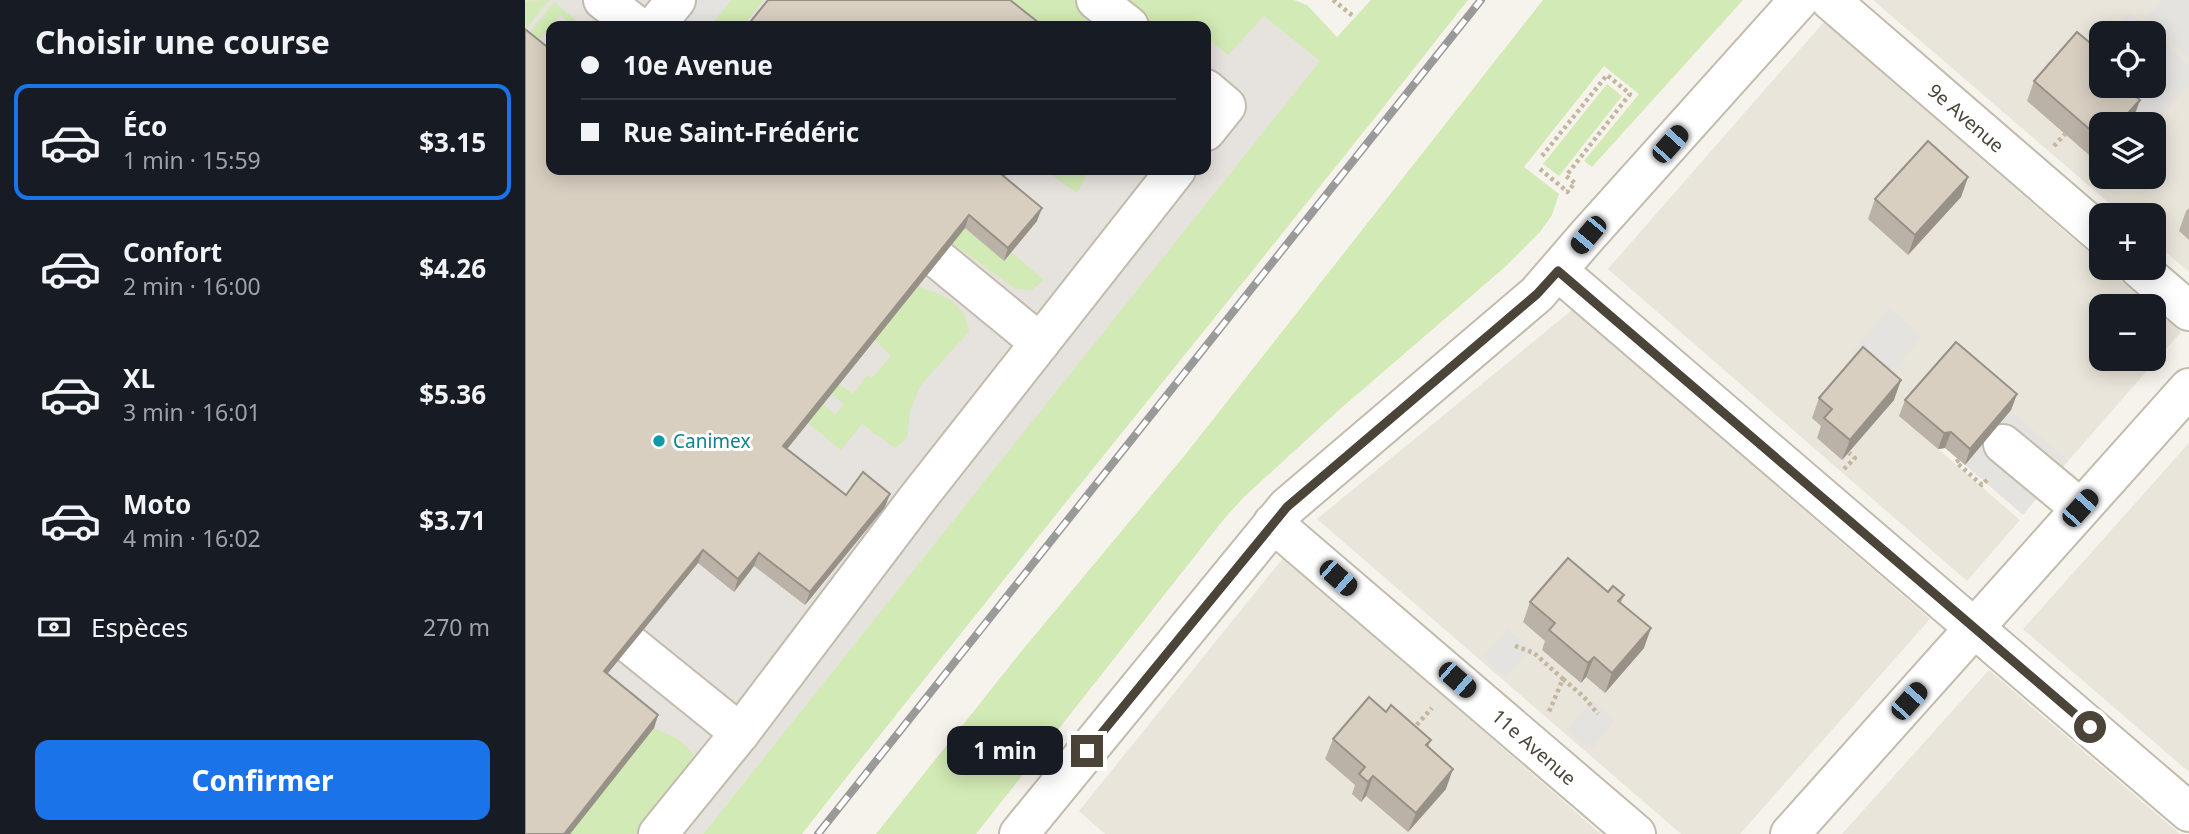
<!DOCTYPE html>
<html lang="fr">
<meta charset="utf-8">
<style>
body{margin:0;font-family:"Noto Sans",sans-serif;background:#20242c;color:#f1f3f6;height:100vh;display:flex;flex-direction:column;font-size:26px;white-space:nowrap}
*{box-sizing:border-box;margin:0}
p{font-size:23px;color:#9ea1a6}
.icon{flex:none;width:38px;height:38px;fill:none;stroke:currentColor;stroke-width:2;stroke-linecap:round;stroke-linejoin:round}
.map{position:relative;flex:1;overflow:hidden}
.panel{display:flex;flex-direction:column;background:#171b24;width:525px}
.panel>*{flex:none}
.banner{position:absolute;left:21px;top:21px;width:665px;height:154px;border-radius:14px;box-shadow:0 4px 18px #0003;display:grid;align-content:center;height:154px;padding:0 35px;background:#171b24}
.fabs{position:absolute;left:1564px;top:21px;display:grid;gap:14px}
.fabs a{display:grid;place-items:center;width:77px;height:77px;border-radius:14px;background:#171b24;box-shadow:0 4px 18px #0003;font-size:35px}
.end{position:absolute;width:32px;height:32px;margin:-16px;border:9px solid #4b4439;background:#fff;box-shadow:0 0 0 4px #fff}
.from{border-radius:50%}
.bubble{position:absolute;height:49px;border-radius:14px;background:#171b24;box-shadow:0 4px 18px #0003;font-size:23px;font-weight:700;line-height:49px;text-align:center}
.car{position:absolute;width:21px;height:42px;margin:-21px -10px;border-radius:9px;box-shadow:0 0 5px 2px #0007;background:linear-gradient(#222 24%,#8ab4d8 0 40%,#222 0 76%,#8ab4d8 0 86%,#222 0)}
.banner b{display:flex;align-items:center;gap:24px;height:66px;font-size:26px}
.banner b+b{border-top:2px solid #363941}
.banner i{width:18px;height:18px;background:#f1f3f6}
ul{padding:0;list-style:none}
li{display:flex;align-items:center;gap:21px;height:116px;margin:0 14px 10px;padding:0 21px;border:4px solid transparent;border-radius:14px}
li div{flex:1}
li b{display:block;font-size:26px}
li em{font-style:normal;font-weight:700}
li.active{border-color:#1a73e8}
li>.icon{width:63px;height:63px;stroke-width:1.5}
h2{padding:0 35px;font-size:32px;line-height:84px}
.pay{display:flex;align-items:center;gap:18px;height:77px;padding:0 35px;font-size:26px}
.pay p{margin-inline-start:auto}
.action{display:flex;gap:14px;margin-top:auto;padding:14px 35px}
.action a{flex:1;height:80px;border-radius:14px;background:#1a73e8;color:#fff;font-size:28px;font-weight:700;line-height:80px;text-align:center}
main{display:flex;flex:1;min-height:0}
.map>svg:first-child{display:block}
</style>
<main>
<section class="panel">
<h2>Choisir une course</h2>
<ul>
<li class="active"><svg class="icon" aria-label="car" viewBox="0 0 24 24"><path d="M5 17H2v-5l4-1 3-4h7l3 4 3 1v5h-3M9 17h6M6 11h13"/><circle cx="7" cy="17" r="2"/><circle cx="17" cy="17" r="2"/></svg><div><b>Éco</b><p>1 min · 15:59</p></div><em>$3.15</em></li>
<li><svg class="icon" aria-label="car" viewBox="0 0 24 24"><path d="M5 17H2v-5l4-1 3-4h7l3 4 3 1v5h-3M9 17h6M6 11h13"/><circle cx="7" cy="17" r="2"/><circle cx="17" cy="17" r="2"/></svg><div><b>Confort</b><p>2 min · 16:00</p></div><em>$4.26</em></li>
<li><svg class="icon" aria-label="car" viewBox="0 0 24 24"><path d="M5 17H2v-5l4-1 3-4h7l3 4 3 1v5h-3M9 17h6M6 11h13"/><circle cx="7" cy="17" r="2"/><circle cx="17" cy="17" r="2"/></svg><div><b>XL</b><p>3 min · 16:01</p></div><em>$5.36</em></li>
<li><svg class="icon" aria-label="car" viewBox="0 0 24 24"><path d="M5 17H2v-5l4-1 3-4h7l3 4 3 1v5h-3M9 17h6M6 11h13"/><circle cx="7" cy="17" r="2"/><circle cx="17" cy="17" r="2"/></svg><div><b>Moto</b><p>4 min · 16:02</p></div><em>$3.71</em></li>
</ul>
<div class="pay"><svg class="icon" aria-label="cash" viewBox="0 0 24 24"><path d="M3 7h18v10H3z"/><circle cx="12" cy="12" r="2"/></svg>Espèces<p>270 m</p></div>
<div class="action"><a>Confirmer</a></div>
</section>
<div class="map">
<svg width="1664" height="834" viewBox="0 0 1664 834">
<rect width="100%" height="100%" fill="#f6f3ec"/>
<g fill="#eae5da" fill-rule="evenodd">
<path d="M1348,0H1664V272L1629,242V215H1598ZM1577,33H1629V86H1577ZM1577,124H1629V177H1577Z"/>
<path d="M1299,22L1577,264V268H1581L1626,306H1577V359H1629V309L1656,332L1544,460L1425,358L1375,416L1495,520L1442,581L1083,269Z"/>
<path d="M1047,310L1405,619L1215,834H1156L792,519Z"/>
<path d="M1664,443V772L1498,629Z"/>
<path d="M759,557L1076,834H580L554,811Z"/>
<path d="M1464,670L1655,834H1317Z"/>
</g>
<path fill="#e6e2dd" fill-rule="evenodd" d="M0,0H720L796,61L178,834H0ZM26,26H681V170H26Z"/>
<g fill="#d2eab5">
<path d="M24,0L0,30V1Z"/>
<path d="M206,0H239L218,26H185Z"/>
<path d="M464,0H548L580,26H497Z"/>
<path d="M588,0H769L782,5L812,37L846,0H943C723,280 496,554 277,834H178L795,61L739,16L703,55L681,37V26H621Z"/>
<path d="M1018,0H1218L1067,167L1059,161L1114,94L1079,66L999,167L1034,194L1027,215L1015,232L980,267L814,410L719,497L699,519L451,834H351L495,653L660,455Z"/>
<path d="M29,2L55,24L53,26H49L35,15L6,51L0,38Z"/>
<path d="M1082,84L1097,96L1034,176L1018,164Z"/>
<path d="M520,170H564L552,193Z"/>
<path d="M440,228L479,261L486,252L519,280L507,290L491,289L427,243Z"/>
<path d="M393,286C418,296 439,300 444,331L396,385L385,410L382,438L370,448L337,424L316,450L283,423L298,404L310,415L319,404L306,394L314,384L328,394L342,375L347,378L366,356L350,340Z"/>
<path d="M129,728L151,738L168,753L166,771L113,834H45Z"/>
</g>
<g fill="#e5e3e0">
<path d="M120,0H206L186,25L159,21L153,26L124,10Z"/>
<path d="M1638,0H1664V58L1621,18Z"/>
<path d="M1604,12L1628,33H1585Z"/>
<path d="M1629,34L1664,65V83L1631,125L1584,86H1629Z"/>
<path d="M1365,308L1397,337L1361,380L1326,352Z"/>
<path d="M1486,410L1544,460L1498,515L1440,465Z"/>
<path d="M983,629L1007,649L980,677L957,657Z"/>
<path d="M1067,701L1090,721L1065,750L1042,730Z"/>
</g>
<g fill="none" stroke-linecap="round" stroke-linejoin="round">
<defs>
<g id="minor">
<path d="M78,0L112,26"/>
<path d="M571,0L604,26"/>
<path d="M1305,0L1577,235"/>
<path d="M130,26L151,0"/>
<path d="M681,89L701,106L681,131"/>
<path d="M414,260L515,343"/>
<path d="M1614,268L1664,311"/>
<path d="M1033,271L1664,812"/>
<path d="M1478,444L1555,508"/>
<path d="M748,523L1111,834"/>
<path d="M106,645L215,733"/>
<path d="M133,834L215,733L392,499L651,170"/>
<path d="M494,834L762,507L1012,294L1063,235L1274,0"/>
<path d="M1265,834L1664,388"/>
</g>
</defs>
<use href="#minor" stroke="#c2bbae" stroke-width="42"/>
<g stroke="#c4b79f" stroke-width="4.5" stroke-dasharray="3.5 3.5" stroke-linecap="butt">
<path d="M808,0L828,16"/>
<path d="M1529,146L1540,134"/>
<path d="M1017,156L1082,75L1105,94L1041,176L1050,183L1042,192"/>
<path d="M1015,169L1044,193"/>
<path d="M1434,460L1431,462L1457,485L1464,478"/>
<path d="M1319,469L1330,458L1324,453"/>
<path d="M990,646L1009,653L1038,679L1023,714"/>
<path d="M1038,679L1059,697L1073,714"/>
<path d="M887,730L907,708"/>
</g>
<use href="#minor" stroke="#fff" stroke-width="38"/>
<defs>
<path id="rail" d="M293,834L956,0"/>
</defs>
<use href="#rail" stroke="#9a9a9a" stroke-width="8"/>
<use href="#rail" stroke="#fff" stroke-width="5" stroke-dasharray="16" stroke-linecap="butt"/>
</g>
<g fill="#bab2a6">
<path d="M1509,81L1608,120L1604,124H1577V155L1571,161L1502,101Z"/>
<path d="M26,170H485L479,177L512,221L479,261L440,228L262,449L321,495L360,507L280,605L229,566L209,592L173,563L82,674L133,715L129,728L45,834Z"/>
<path d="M1443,177L1436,197L1383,255L1343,219L1350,199Z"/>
<path d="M1664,208V240L1654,231L1661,211Z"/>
<path d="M1492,394L1486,410L1440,465L1420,448L1413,449L1374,416L1380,400Z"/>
<path d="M1294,398L1369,400L1317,460L1292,438L1296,426L1287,418Z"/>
<path d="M1083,592L1099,595L1096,603L1119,648L1080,693L1061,677L1056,683L1017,650L1020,641L998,622L1005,602Z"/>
<path d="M861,712L906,740L903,747L921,789L883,832L841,796L836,802L827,794L830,785L800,759L808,739Z"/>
</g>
<g fill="#979187">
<path d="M1615,100L1608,120L1604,124H1593Z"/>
<path d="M1577,146V155L1571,161Z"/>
<path d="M479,170H485L471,186L476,174Z"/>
<path d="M1443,177L1436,197L1383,255L1390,235Z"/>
<path d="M517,208L512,221L479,261L483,248Z"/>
<path d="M444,215L440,228L254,459L258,446Z"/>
<path d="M1376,380L1369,400L1317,460L1325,440Z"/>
<path d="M1492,394L1486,410L1440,465L1445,449Z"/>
<path d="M1426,432L1420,448L1413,449L1419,433Z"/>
<path d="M365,494L360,507L280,605L285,592Z"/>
<path d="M178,550L173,563L74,684L79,671Z"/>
<path d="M234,553L229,566L209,592L213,579Z"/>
<path d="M1126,628L1119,648L1080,693L1087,673Z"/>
<path d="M1069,657L1061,677L1056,683L1063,663Z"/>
<path d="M133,715L129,728L45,834H39Z"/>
<path d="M928,769L921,789L883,832L891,813Z"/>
<path d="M848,776L841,796L836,802L843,782Z"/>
</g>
<g fill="#d8cfc1" stroke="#979187" stroke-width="2">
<path d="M243,0H485L518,26H222Z"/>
<path d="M0,29L26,50V170H479L476,174L517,208L483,248L444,215L258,446L321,495L338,472L365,494L285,592L234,553L213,579L178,550L79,671L133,715L39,834H0Z"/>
<path d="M1552,32L1577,53V86H1598L1615,100L1593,124H1577V140L1509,81Z"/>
<path d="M1403,141L1443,177L1390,235L1350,199Z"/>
<path d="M1431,342L1492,394L1445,449L1426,432L1419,433L1380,400Z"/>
<path d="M1338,347L1376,380L1325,440L1299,418L1307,409L1294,398Z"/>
<path d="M1043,558L1083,592L1088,586L1099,595L1093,601L1126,628L1087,673L1069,657L1063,663L1024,630L1030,623L1005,602Z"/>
<path d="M844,697L861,712L866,705L906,740L901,745L928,769L891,813L848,776L843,782L834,774L840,767L808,739Z"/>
</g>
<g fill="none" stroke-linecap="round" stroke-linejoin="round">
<path stroke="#4b4439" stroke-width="9" d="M562,751L762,507L1012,294L1033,271L1565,727"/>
</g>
<circle fill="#0f9aa8" stroke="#fff" stroke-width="2.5" cx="134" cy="441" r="7"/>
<g text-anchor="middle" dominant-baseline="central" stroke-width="6" stroke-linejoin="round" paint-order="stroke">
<g font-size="19" fill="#4b4439" stroke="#fff">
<text transform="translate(1441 118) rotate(41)">9e Avenue</text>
<text transform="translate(1009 747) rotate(41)">11e Avenue</text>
</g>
<g font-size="19" fill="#0d838f" stroke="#fff" text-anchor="start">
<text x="148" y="441">Canimex</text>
</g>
</g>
</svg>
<div class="fabs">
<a><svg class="icon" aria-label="locate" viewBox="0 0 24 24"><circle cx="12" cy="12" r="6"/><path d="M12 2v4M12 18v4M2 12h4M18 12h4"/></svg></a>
<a><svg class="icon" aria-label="layers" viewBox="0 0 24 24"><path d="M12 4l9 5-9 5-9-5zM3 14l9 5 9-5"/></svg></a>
<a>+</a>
<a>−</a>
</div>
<i class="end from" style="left:1565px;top:727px"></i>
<i class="end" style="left:562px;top:751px"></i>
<div class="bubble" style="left:422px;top:726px;width:116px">1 min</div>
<i class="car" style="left:1145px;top:144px;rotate:42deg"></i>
<i class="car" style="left:1063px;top:235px;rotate:220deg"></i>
<i class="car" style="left:1555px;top:508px;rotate:42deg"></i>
<i class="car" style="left:813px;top:578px;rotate:131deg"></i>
<i class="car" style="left:932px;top:680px;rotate:131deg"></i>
<i class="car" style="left:1384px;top:701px;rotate:42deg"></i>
<div class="banner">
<b><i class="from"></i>10e Avenue</b>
<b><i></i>Rue Saint-Frédéric</b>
</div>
</div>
</main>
